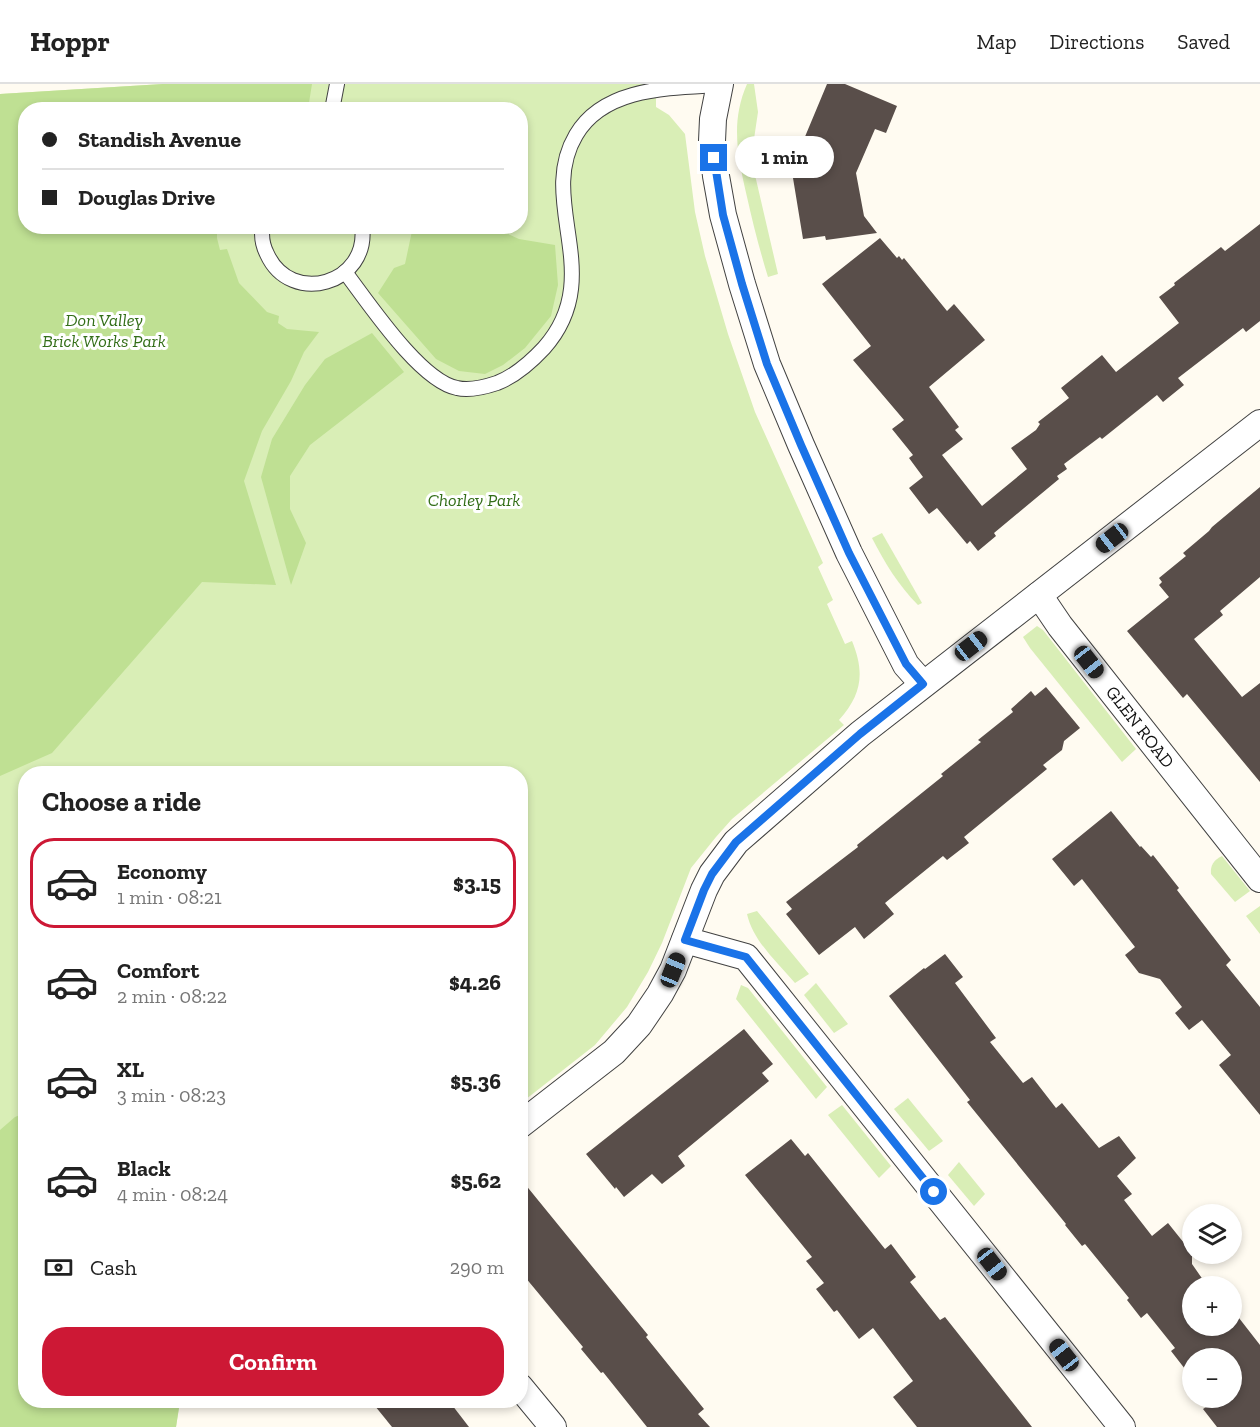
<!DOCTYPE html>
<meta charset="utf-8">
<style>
body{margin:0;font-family:"Zilla Slab",serif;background:#f2f2f2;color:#222;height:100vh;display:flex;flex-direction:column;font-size:22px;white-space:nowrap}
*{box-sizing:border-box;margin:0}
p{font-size:20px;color:#767676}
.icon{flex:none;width:33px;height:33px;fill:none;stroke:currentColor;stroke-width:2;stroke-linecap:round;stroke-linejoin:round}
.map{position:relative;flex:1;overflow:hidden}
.side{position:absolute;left:18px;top:682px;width:510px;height:642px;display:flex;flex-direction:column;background:#fff;border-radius:24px;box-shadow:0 3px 9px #0003}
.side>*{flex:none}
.guide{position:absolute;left:18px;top:18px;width:510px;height:132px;border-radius:24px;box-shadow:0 3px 9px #0003;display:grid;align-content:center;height:132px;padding:0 24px;background:#fff}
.controls{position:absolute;left:1182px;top:1120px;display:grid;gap:12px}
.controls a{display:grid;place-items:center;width:60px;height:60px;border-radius:50%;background:#fff;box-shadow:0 3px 9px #0003;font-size:30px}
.end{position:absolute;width:27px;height:27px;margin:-14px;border:8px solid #1a73e8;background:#fff;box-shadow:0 0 0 3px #fff}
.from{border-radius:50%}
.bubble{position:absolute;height:42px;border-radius:21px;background:#fff;box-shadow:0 3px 9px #0003;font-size:20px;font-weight:800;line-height:42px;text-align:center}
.car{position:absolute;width:18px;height:36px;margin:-18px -9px;border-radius:8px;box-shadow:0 0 4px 2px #0007;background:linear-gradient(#222 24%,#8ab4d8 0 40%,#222 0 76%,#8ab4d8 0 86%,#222 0)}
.guide b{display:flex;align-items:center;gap:21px;height:57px;font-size:22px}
.guide b+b{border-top:2px solid #e0e0e0}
.guide i{width:15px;height:15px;background:#222}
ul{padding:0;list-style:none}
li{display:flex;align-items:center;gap:18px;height:90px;margin:0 12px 9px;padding:0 12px;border:3px solid transparent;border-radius:24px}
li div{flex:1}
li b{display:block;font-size:22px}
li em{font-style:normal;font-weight:800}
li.selected{border-color:#cd1835}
li>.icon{width:54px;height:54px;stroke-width:1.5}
h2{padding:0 24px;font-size:27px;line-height:72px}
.pay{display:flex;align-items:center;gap:15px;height:66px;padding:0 24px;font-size:22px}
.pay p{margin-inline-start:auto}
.cta{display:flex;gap:12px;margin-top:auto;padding:12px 24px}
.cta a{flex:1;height:69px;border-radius:24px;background:#cd1835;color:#fff;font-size:24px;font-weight:800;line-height:69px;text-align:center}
header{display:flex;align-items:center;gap:36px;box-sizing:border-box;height:84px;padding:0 30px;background:#fff;border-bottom:2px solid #e0e0e0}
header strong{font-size:28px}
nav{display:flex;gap:33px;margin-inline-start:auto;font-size:21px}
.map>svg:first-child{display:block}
</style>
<header>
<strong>Hoppr</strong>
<nav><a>Map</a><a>Directions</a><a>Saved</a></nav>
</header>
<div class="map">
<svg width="1260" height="1343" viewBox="0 0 1260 1343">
<rect width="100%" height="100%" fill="#fffbf1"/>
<g fill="#d9eeb6" fill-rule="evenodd">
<path d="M163,0H656V23L669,31L685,50L695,128L705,172L728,250L755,328L823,479L818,483L833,516L827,520L845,560L852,557C865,589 862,610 839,636L844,641L732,735L716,753L691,784L662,859L648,888L627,923L595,961L521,1019L520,690H26V1317H180L176,1343H0V10ZM26,26H520V142H26Z"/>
<path d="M747,0H754L758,28L754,55L755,91L778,190L768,193C760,167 753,140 747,113C738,73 730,39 747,0Z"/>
<path d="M882,449L922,519L918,521C898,501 885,479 872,454Z"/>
<path d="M1037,542L1043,546L1136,665L1122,678L1030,564L1023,553Z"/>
<path d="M1222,772L1250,807L1235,818L1211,790C1210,781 1214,776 1222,772Z"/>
<path d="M1260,822V850L1246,832Z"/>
<path d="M757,827L809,890L795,899C777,878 753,857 747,830Z"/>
<path d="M816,899L848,940L834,949L804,911Z"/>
<path d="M741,901L748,904L827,1003L816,1015L736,915Z"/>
<path d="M908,1014L943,1057L929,1067L894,1025Z"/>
<path d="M842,1021L891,1082L879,1094L828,1031Z"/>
<path d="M959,1078L985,1110L974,1122L948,1091Z"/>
</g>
<g fill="#bfe093">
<path d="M163,0H312L308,25L26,26V142L217,143V154L220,166L227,165L239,199L267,228L279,232L278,239L287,245L319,248L304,268L291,297L262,347L244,397L276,501L202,498L52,669L0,692V10Z"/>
<path d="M445,142L493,143L519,155L555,161L558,201L551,232L525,264L503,281L485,290L459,287L436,275L378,209L394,184L405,180L412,147Z"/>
<path d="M372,249L404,288L310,361L290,392V425L306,459L291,501L261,393L272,355L305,301L325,275Z"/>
<path d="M25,1029L26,1317H180L176,1343H0V1046L15,1033Z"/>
</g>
<g fill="#594e4a">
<path d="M827,0H845L897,22L886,49L875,45L856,89L864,132L877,149L826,156L825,152L803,155L793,94L796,93L794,79Z"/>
<path d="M1260,140V237L1246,248L1243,244L1178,294L1184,301L1163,318L1157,311L1102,355L1100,353L1064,380L1067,385L1057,392L1059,395L994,449L996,452L978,467L970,457L967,460L937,424L929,430L909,404L923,393L909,374L913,371L892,345L904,336L853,276L871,262L822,200L880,154L897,174L899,172L902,176L904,174L947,227L954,220L985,256L929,303L959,343L955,346L963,355L942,371L982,422L1027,385L1011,364L1036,346L1040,340L1038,338L1069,314L1061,304L1102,271L1116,288L1179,239L1159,213L1175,201L1174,199L1221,163L1225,167Z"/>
<path d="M1260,403V493L1220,527L1223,531L1194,555L1242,613L1260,599V698L1187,610L1183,614L1127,547L1169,513L1159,501L1162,498L1159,494L1186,472L1183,469L1209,447L1212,443Z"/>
<path d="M1046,603L1080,644L1064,657L1062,666L1043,681L1047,685L964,753L969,759L947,776L943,772L885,819L894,830L864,855L855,843L819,871L786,830L792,825L786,818L858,763L857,761L943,692L941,690L981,658L978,656L1013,628L1011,625L1031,607L1035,612Z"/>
<path d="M1111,727L1140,763L1141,762L1151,773L1153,771L1179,804L1177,806L1231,876L1226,881L1260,923V1031L1219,981L1231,971L1202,936L1189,946L1175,929L1182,923L1160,895L1139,889L1125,871L1135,863L1082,795L1074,802L1052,775Z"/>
<path d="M945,870L963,893L955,899L996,954L990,958L1023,999L1032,993L1056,1024L1062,1019L1099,1064L1119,1052L1136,1074L1117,1092L1132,1110L1124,1116L1152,1152L1168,1139L1192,1169V1180L1208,1203H1192V1242H1232V1225L1260,1261V1343H1217L1203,1325L1206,1323L1204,1320L1209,1316L1208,1314H1232V1275H1192V1294L1171,1267L1175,1264L1147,1229L1141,1234L1127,1216L1129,1214L1085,1160L1082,1162L1065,1141L1066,1140L967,1018L970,1016L889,912L924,884L925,885Z"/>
<path d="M744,945L773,980L762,989L769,997L678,1072L685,1082L662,1100L652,1090L624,1113L616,1103L615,1105L586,1070Z"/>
<path d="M791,1055L805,1072L808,1069L885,1165L891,1160L916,1193L910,1198L940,1236L945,1233L1032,1343H917L893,1313L913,1297L873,1244L859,1255L837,1226L834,1228L816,1205L824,1199L806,1177L812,1173L745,1091Z"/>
<path d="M520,1094L648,1251L646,1253L704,1325L698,1330L710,1343H647L603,1288L601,1289L581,1265L583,1263L520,1187Z"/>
<path d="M371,1317H449L469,1343H392Z"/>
</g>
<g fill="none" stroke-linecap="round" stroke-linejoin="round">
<defs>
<g id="lane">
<path d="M332,26L337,0"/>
<path d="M263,142C261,151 263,162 267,170C291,223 370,200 362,142"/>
<path d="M345,188C368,218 420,297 457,304C469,307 485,303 497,299C515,292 531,278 544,264C608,192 536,118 576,51C604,3 670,4 719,1"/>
</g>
<g id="street">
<path d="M720,0L713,35L712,57L716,92L723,131L742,200L767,280L801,361L849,469L906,581L923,600"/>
<path d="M1039,511L1060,542L1260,795"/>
<path d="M685,856L746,873L1122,1343"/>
<path d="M520,1041L614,968L639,941L660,910L673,886L704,806L712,790L736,758L860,650L1260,339"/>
<path d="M520,1303L553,1343"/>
</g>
</defs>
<use href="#lane" stroke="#424242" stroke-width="16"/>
<use href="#street" stroke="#424242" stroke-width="28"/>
<use href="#lane" stroke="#fff" stroke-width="14"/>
<use href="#street" stroke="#fff" stroke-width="26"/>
</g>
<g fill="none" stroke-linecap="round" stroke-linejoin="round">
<path stroke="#1a73e8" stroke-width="8" d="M714,74L723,131L742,200L767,280L801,361L849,469L906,580L923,600L860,650L736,758L712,790L704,806L685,856L746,873L934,1108"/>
</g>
<g text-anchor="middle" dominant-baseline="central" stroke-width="6" stroke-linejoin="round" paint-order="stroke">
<g font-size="18" font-style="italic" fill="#336e18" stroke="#fff">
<text x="104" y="236">Don Valley<tspan x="104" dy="21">Brick Works Park</tspan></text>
<text x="474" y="416">Chorley Park</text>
</g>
<g font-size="18" fill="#0f0f0f" stroke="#fff">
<text transform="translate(1140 643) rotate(52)">GLEN ROAD</text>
</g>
</g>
</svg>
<div class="controls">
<a><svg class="icon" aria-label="layers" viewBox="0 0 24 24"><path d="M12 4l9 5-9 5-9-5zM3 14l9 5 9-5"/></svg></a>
<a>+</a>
<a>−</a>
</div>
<i class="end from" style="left:934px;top:1108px"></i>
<i class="end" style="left:714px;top:74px"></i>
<div class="bubble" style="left:735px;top:52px;width:99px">1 min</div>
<i class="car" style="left:1112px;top:454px;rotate:232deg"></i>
<i class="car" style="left:971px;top:562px;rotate:52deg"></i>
<i class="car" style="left:1089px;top:578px;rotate:142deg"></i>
<i class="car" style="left:673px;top:886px;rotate:22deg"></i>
<i class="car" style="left:992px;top:1180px;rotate:142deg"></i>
<i class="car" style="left:1064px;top:1271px;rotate:322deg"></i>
<div class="guide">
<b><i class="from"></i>Standish Avenue</b>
<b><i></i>Douglas Drive</b>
</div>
<section class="side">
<h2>Choose a ride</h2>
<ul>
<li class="selected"><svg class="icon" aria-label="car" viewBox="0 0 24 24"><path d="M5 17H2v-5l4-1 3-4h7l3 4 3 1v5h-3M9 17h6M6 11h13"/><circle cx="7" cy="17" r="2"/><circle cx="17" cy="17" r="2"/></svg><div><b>Economy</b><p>1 min · 08:21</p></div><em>$3.15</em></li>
<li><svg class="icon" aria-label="car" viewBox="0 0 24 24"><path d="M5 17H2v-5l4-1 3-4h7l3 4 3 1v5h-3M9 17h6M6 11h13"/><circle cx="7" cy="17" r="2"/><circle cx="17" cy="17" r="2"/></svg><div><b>Comfort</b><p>2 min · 08:22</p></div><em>$4.26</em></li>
<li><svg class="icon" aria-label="car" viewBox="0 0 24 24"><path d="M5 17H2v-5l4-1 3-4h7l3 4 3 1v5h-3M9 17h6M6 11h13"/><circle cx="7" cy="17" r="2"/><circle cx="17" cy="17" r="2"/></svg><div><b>XL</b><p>3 min · 08:23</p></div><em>$5.36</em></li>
<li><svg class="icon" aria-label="car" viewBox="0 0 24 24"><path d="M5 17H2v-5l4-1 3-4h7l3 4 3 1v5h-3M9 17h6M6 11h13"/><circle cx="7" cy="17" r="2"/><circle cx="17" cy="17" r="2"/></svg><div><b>Black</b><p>4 min · 08:24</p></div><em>$5.62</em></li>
</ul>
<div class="pay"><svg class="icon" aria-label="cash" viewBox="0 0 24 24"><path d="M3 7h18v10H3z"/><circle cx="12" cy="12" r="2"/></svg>Cash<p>290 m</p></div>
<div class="cta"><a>Confirm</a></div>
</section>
</div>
